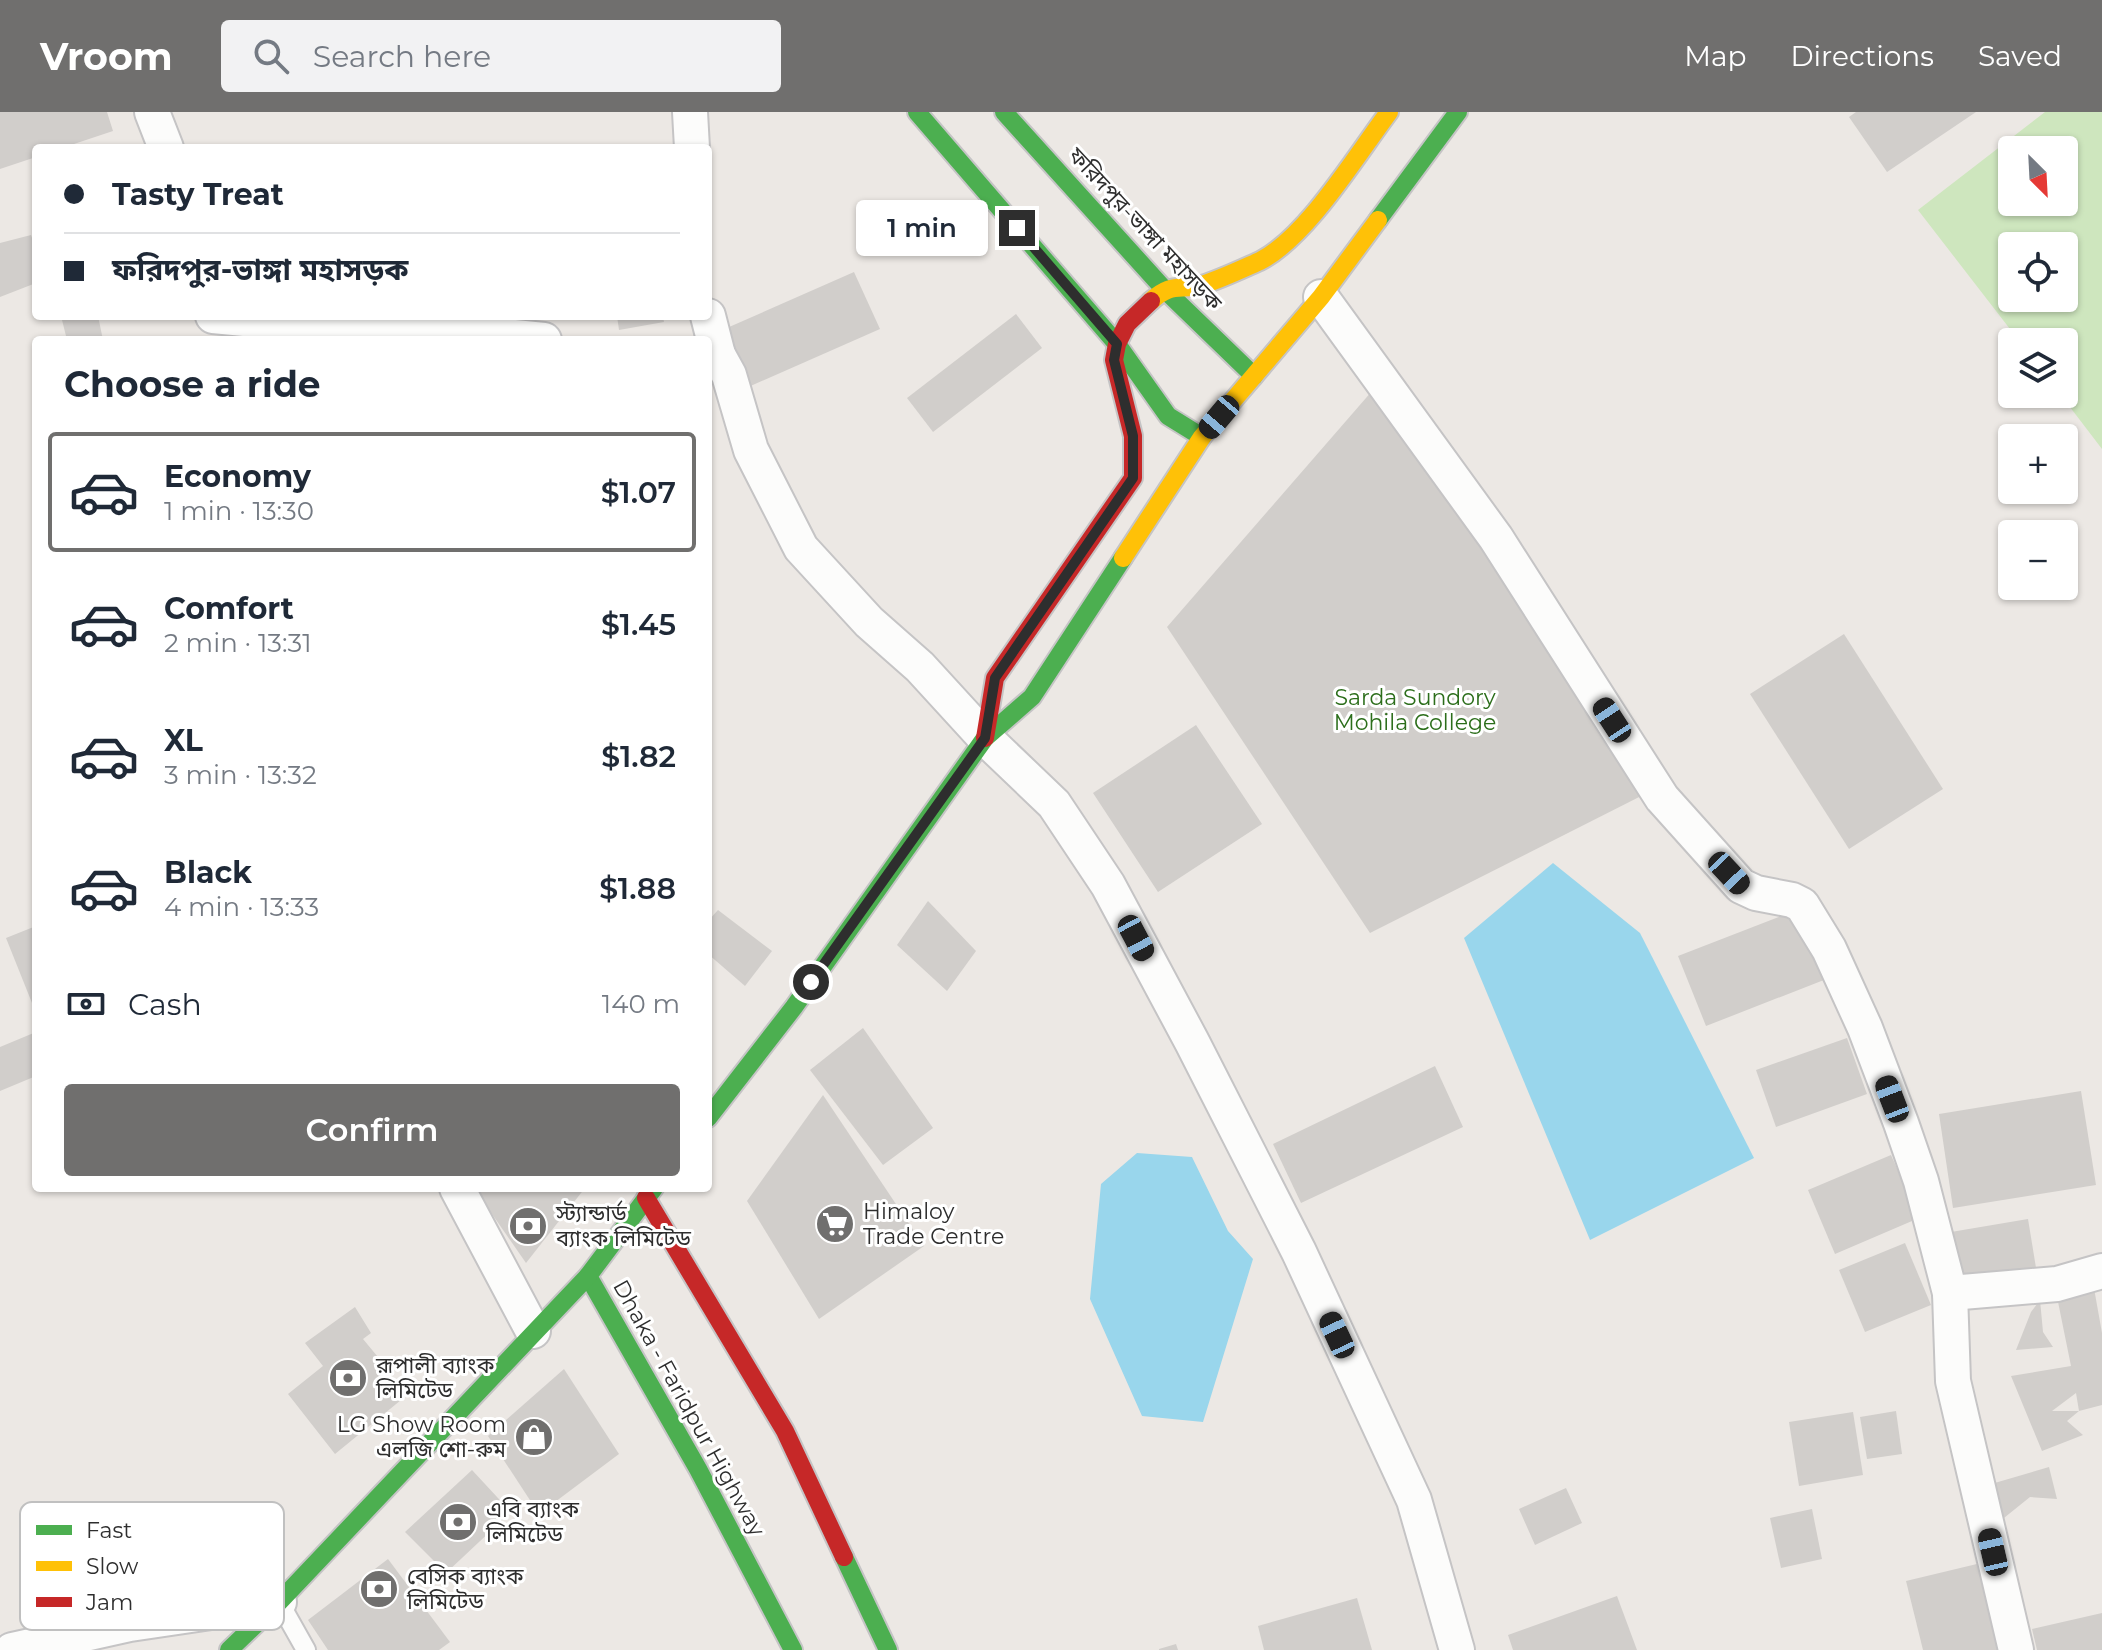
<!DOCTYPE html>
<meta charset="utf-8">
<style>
body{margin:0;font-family:Montserrat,"Noto Sans Bengali",sans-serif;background:#f2f2f3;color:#1f2937;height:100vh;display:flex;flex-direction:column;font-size:30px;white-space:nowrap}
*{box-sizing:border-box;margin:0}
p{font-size:26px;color:#747a83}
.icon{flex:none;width:44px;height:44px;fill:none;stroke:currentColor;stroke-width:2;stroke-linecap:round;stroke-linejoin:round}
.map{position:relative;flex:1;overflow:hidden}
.panel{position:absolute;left:32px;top:224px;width:680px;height:856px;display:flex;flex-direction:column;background:#fff;border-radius:8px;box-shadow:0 2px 6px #0004}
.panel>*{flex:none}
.top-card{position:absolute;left:32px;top:32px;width:680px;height:176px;border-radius:8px;box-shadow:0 2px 6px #0004;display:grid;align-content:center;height:176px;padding:0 32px;background:#fff}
.needle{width:52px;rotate:156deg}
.fabs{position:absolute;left:1998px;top:24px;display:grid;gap:16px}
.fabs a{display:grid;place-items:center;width:80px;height:80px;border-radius:8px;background:#fff;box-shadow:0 2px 6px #0004;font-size:40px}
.end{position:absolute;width:36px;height:36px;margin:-18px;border:10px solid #2e2e2e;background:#fff;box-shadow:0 0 0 4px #fff}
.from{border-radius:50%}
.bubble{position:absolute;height:56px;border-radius:8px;background:#fff;box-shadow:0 2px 6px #0004;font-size:26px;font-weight:600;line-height:56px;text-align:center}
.car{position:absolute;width:24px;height:48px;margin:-24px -12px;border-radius:10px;box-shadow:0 0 6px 2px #0007;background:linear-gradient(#222 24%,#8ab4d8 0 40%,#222 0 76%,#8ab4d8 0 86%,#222 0)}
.top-card b{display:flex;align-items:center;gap:28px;height:76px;font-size:30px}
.top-card b+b{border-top:2px solid #e0e1e3}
.top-card i{width:20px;height:20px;background:#1f2937}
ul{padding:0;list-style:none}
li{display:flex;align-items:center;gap:24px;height:120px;margin:0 16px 12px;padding:0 16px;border:4px solid transparent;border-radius:8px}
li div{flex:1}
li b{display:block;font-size:30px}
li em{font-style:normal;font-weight:600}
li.current{border-color:#706f6e}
li>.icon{width:72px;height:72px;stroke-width:1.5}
h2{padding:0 32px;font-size:36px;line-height:96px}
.pay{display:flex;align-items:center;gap:20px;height:88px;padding:0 32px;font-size:30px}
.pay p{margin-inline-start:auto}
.cta{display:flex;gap:16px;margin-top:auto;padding:16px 32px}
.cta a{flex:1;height:92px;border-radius:8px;background:#706f6e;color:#fff;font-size:32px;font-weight:600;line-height:92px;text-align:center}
header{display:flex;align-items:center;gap:48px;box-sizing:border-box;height:112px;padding:0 40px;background:#706f6e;color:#fff}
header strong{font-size:38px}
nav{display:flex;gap:44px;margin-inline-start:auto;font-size:28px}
.search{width:560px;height:72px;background:#f2f2f3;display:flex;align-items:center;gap:20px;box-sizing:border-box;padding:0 28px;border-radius:8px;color:#747a83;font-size:30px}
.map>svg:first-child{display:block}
</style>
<header>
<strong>Vroom</strong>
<div class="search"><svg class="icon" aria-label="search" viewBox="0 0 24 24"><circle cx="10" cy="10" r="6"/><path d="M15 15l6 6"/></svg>Search here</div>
<nav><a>Map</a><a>Directions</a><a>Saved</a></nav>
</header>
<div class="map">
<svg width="2102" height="1538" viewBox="0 0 2102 1538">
<rect width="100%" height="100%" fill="#ece8e4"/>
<path fill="#cee6be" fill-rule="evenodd" d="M2045,0H2102V337L2060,282H2064V230H2020L1918,98ZM2012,38H2064V90H2012ZM2012,134H2064V186H2012Z"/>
<g fill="#99d6ec">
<path d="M1553,751L1640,821L1754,1046L1590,1128L1464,826Z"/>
<path d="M1137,1041L1192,1045L1228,1119L1253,1147L1203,1310L1142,1304L1090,1187L1101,1072Z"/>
</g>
<g fill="#d1cecb">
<path d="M0,0H107L113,19L62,36H36V45L0,57Z"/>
<path d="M1856,0H1976L1887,60L1849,5Z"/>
<path d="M31,123L36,137V171L0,185V131Z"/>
<path d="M854,160L880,217L746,276L720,219Z"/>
<path d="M1016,202L1042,236L933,320L907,286Z"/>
<path d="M61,204H98L103,228H67Z"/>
<path d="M617,204H663L664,210L619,218Z"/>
<path d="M1379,271L1653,678L1370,821L1167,515Z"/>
<path d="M1844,522L1943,677L1849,737L1750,582Z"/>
<path d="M1196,613L1262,712L1158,780L1093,681Z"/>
<path d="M928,789L976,839L947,879L897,833Z"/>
<path d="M1802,796L1829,866L1706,914L1678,844Z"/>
<path d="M718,798L772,839L745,874L708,842V809Z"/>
<path d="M36,814V901L6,826Z"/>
<path d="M863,916L933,1016L883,1053L810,958Z"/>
<path d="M36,920V964L0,979V935Z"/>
<path d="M1847,926L1867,982L1776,1015L1756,958Z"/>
<path d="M1435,954L1463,1015L1301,1091L1273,1032Z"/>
<path d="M2081,979L2096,1073L1953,1096L1939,1002Z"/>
<path d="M823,983L924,1134L819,1207L747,1089Z"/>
<path d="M1891,1043L1919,1106L1835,1142L1808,1078Z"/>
<path d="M474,1076H585L526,1151Z"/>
<path d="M2028,1107L2038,1168L1960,1180L1951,1120Z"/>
<path d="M1905,1131L1931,1193L1865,1220L1839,1158Z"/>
<path d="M2092,1165L2102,1221V1293L2079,1299L2076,1281L2052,1299H2079L2067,1309L2083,1323L2042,1339L2011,1264L2071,1254L2056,1180Z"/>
<path d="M2040,1188L2043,1220L2053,1235L2016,1238L2031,1200Z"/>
<path d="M355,1195L371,1221L363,1227L392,1262L386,1269L401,1288L335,1342L288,1282L323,1254L305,1231Z"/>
<path d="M564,1257L619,1342L539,1402L488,1324Z"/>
<path d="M1896,1299L1902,1342L1867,1347L1860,1305Z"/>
<path d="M1853,1300L1863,1363L1799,1374L1789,1310Z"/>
<path d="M2049,1355L2057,1387L2030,1385L1994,1414L1981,1375Z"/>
<path d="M472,1358L511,1400L446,1461L405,1420Z"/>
<path d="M1566,1376L1582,1411L1535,1433L1519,1397Z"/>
<path d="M1812,1397L1822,1447L1781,1456L1770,1406Z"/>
<path d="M388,1447L450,1530L439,1538H328L308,1508Z"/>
<path d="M1981,1451L2001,1538H1923L1906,1469Z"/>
<path d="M1617,1484L1637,1538H1513L1508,1523Z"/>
<path d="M1357,1486L1372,1538H1264L1258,1514Z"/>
<path d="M2102,1501V1538H2037L2032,1517Z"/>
<path d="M1176,1532L1178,1538H1159V1537Z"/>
</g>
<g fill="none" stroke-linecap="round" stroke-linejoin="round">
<defs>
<path id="lane" d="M279,1490L306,1538"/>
<g id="street">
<path d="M152,0L166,36"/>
<path d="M690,0L692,36"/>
<path d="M1321,185L1496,426L1662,686L1741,774L1756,781L1792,788L1802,793L1829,837L1865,916L1901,1011L1921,1069L1950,1181L1953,1269L2016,1538"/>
<path d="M213,204L297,212L475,221L544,228"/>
<path d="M708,204L718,243"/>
<path d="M708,241L718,243L729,263L751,338L801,436L869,510L920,555L985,626L1054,692L1108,773L1192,930L1299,1140L1414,1388L1457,1538"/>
<path d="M457,1076L533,1219"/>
<path d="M1950,1181L2057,1172L2102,1159"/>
<path d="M12,1538L130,1512L279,1490"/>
</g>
<g id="fast">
<path d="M917,0L1117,232L1168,304L1202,325"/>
<path d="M1004,0L1164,177L1254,264"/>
<path d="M1378,108L1458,0"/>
<path d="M708,1006L794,895L985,626L1032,585L1123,446"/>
<path d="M654,1076L588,1164L698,1357L793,1538"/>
<path d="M844,1445L888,1538"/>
<path d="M229,1538L279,1490L588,1164"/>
</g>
<g id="slow">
<path d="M1151,189C1172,170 1178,179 1202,173C1221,167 1242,157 1260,149C1307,125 1356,44 1389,0"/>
<path d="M1123,446L1202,325L1321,185L1378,108"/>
</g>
<g id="jam">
<path d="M985,626L995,566L1133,366V324L1114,248L1117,232L1127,212L1151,189"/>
<path d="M646,1086L785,1319L844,1445"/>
</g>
</defs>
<use href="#lane" stroke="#c5c4c5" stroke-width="22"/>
<use href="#street" stroke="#c5c4c5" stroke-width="38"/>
<use href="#fast" stroke="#c5c4c5" stroke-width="22"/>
<use href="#slow" stroke="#c5c4c5" stroke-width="22"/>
<use href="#jam" stroke="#c5c4c5" stroke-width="22"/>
<use href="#lane" stroke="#fcfcfb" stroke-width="18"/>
<use href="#street" stroke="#fcfcfb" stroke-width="34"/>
<use href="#fast" stroke="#4caf50" stroke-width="18"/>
<use href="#slow" stroke="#ffc107" stroke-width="18"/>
<use href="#jam" stroke="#c62828" stroke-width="18"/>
</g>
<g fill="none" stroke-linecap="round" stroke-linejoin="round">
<path stroke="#2e2e2e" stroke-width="10" d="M811,870L985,626L995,566L1133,366V324L1114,248L1117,232L1017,116"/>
</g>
<defs>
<symbol id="supermarket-disc" viewBox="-11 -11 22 22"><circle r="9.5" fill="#706f6e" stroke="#fff"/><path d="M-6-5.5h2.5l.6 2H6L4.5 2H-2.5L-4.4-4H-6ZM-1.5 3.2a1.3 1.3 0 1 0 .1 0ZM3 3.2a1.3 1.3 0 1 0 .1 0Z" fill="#fff"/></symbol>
<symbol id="bank-disc" viewBox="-11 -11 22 22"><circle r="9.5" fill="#706f6e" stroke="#fff"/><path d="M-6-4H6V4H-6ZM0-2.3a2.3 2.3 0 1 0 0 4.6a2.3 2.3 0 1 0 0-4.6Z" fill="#fff"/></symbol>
<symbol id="shop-disc" viewBox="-11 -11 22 22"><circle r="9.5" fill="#706f6e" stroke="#fff"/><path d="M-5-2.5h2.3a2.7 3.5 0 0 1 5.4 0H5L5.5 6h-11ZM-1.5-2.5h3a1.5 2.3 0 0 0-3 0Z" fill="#fff"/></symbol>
</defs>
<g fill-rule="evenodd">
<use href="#supermarket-disc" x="813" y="1090" width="44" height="44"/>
<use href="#bank-disc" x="506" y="1092" width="44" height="44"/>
<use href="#bank-disc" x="326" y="1244" width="44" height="44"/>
<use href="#shop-disc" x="512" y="1303" width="44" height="44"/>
<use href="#bank-disc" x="436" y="1388" width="44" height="44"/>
<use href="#bank-disc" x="357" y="1455" width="44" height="44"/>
</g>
<g text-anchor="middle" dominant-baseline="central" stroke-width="6" stroke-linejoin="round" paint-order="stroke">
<g font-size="22" fill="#2e2e2e" stroke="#fff">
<text transform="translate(1145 117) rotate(47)">ফরিদপুর-ভাঙ্গা মহাসড়ক</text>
<text transform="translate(689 1296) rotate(61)">Dhaka - Faridpur Highway</text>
</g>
<g font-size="22" fill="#2c6e1b" stroke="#fff">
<text x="1415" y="585">Sarda Sundory<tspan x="1415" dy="25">Mohila College</tspan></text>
</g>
<g font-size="22" fill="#2e2e2e" stroke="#fff" text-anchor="start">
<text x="863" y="1099">Himaloy<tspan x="863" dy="25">Trade Centre</tspan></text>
<text x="556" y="1101">স্ট্যান্ডার্ড<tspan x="556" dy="25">ব্যাংক লিমিটেড</tspan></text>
<text x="376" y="1253">রূপালী ব্যাংক<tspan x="376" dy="25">লিমিটেড</tspan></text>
<text x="506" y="1312" text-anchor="end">LG Show Room<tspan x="506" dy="25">এলজি শো-রুম</tspan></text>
<text x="486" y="1397">এবি ব্যাংক<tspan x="486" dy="25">লিমিটেড</tspan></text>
<text x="407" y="1464">বেসিক ব্যাংক<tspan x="407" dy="25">লিমিটেড</tspan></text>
</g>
</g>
<rect x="20" y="1390" width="264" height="128" rx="12" fill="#fff" stroke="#c0c0c0" stroke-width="2"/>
<rect x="36" y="1413" width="36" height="10" fill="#4caf50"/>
<rect x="36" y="1449" width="36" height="10" fill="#ffc107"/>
<rect x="36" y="1485" width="36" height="10" fill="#c62828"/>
<g font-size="22" fill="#2e2e2e">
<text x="86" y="1426">Fast</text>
<text x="86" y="1462">Slow</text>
<text x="86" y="1498">Jam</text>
</g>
</svg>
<div class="fabs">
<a><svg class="needle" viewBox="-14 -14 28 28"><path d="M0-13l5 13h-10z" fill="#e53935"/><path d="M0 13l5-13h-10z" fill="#747a83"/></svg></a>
<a><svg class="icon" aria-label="locate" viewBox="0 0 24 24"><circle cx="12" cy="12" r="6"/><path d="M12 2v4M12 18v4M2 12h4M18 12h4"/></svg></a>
<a><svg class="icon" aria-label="layers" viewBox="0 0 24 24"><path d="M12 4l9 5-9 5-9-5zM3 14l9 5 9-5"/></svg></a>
<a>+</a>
<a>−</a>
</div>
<i class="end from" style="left:811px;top:870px"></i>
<i class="end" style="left:1017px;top:116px"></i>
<div class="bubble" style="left:856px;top:88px;width:132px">1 min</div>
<i class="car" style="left:1219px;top:305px;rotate:220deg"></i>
<i class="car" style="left:1612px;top:608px;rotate:327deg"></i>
<i class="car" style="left:1729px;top:761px;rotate:137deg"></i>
<i class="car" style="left:1136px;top:826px;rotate:152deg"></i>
<i class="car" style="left:1892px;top:987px;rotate:339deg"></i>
<i class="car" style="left:1337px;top:1223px;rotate:335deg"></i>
<i class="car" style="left:1993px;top:1440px;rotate:347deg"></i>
<div class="top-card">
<b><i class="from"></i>Tasty Treat</b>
<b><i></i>ফরিদপুর-ভাঙ্গা মহাসড়ক</b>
</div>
<section class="panel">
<h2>Choose a ride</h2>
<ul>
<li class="current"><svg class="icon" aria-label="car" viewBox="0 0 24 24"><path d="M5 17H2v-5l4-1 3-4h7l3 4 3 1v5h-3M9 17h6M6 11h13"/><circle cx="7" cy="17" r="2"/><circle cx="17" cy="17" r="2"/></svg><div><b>Economy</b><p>1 min · 13:30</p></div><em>$1.07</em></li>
<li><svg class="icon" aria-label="car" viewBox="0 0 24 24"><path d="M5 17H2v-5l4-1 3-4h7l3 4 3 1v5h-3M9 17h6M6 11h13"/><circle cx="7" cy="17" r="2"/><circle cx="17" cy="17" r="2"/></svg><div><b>Comfort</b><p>2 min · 13:31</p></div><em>$1.45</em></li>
<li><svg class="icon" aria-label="car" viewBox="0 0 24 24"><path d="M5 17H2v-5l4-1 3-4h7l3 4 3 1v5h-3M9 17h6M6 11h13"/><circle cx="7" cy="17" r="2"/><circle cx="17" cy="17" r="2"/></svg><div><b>XL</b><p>3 min · 13:32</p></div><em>$1.82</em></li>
<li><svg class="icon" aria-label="car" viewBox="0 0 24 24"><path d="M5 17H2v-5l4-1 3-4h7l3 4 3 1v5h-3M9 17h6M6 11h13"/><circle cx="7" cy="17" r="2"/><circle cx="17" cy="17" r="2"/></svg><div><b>Black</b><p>4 min · 13:33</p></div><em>$1.88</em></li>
</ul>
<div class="pay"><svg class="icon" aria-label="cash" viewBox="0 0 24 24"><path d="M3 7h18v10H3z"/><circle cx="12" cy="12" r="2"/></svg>Cash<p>140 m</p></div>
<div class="cta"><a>Confirm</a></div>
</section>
</div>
